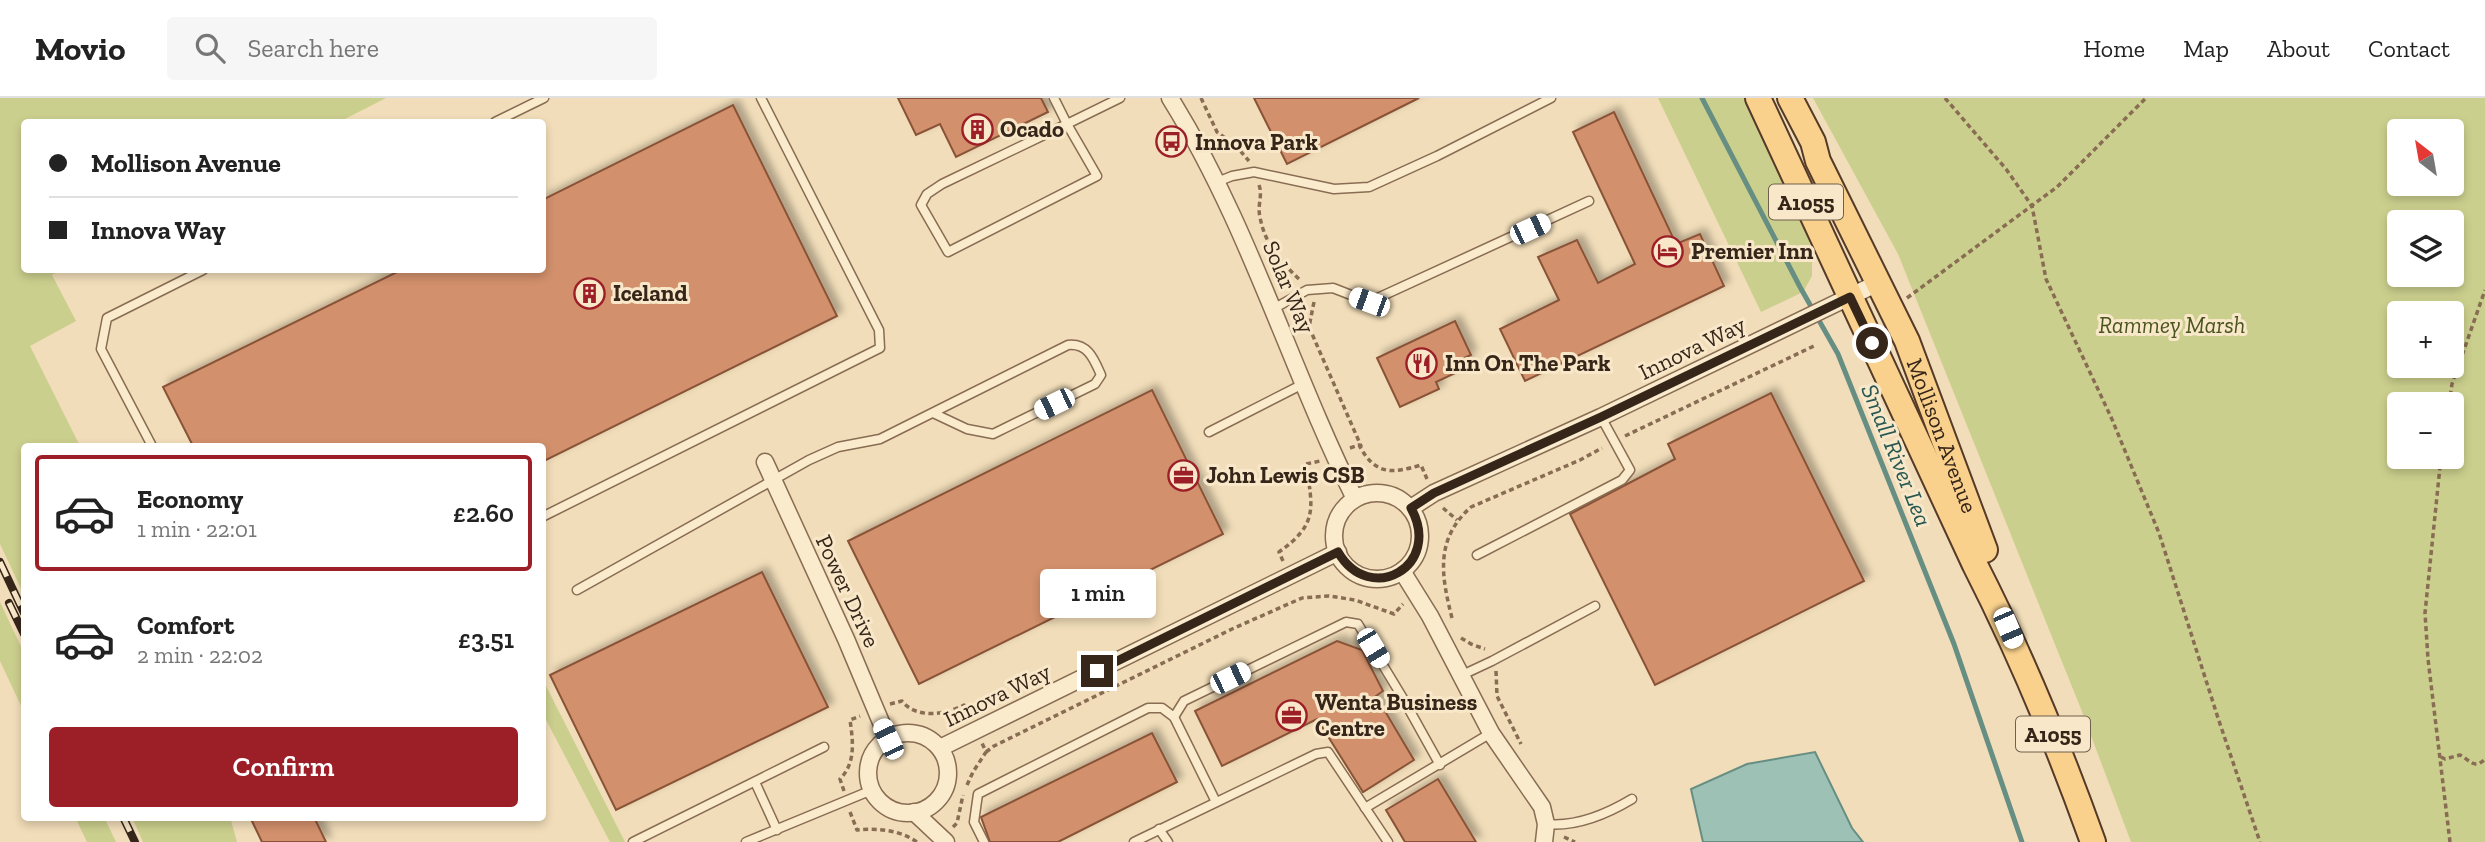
<!DOCTYPE html>
<meta charset="utf-8">
<style>
body{margin:0;font-family:"Zilla Slab",serif;background:#f6f6f6;color:#222;height:100vh;display:flex;flex-direction:column;font-size:26px;white-space:nowrap}
*{box-sizing:border-box;margin:0}
p{font-size:23px;color:#767676}
.icon{flex:none;width:38px;height:38px;fill:none;stroke:currentColor;stroke-width:2;stroke-linecap:round;stroke-linejoin:round}
.map{position:relative;flex:1;overflow:hidden}
.details{position:absolute;left:21px;top:345px;width:525px;height:378px;display:flex;flex-direction:column;background:#fff;border-radius:7px;box-shadow:0 4px 10px #0003}
.details>*{flex:none}
.guide{position:absolute;left:21px;top:21px;width:525px;height:154px;border-radius:7px;box-shadow:0 4px 10px #0003;display:grid;align-content:center;height:154px;padding:0 28px;background:#fff}
.needle{width:46px;rotate:329deg}
.buttons{position:absolute;left:2387px;top:21px;display:grid;gap:14px}
.buttons a{display:grid;place-items:center;width:77px;height:77px;border-radius:7px;background:#fff;box-shadow:0 4px 10px #0003;font-size:35px}
.end{position:absolute;width:32px;height:32px;margin:-16px;border:9px solid #362519;background:#fff;box-shadow:0 0 0 4px #fff}
.from{border-radius:50%}
.bubble{position:absolute;height:49px;border-radius:7px;background:#fff;box-shadow:0 4px 10px #0003;font-size:23px;font-weight:600;line-height:49px;text-align:center}
.car{position:absolute;width:21px;height:42px;margin:-21px -10px;border-radius:9px;box-shadow:0 0 5px 2px #0007;background:linear-gradient(#fff 24%,#345 0 40%,#fff 0 76%,#345 0 86%,#fff 0)}
.guide b{display:flex;align-items:center;gap:24px;height:66px;font-size:26px}
.guide b+b{border-top:2px solid #e0e0e0}
.guide i{width:18px;height:18px;background:#222}
ul{padding:12px 0 0;list-style:none}
li{display:flex;align-items:center;gap:21px;height:116px;margin:0 14px 10px;padding:0 14px;border:4px solid transparent;border-radius:7px}
li div{flex:1}
li b{display:block;font-size:26px}
li em{font-style:normal;font-weight:600}
li.current{border-color:#9c1e27}
li>.icon{width:63px;height:63px;stroke-width:1.5}
.button{display:flex;gap:14px;margin-top:auto;padding:14px 28px}
.button a{flex:1;height:80px;border-radius:7px;background:#9c1e27;color:#fff;font-size:28px;font-weight:600;line-height:80px;text-align:center}
header{display:flex;align-items:center;gap:42px;box-sizing:border-box;height:98px;padding:0 35px;background:#fff;border-bottom:2px solid #e0e0e0}
header strong{font-size:33px}
nav{display:flex;gap:38px;margin-inline-start:auto;font-size:24px}
.search{width:490px;height:63px;background:#f6f6f6;display:flex;align-items:center;gap:18px;box-sizing:border-box;padding:0 24px;border-radius:7px;color:#767676;font-size:26px}
.map>svg:first-child{display:block}
</style>
<header>
<strong>Movio</strong>
<div class="search"><svg class="icon" aria-label="search" viewBox="0 0 24 24"><circle cx="10" cy="10" r="6"/><path d="M15 15l6 6"/></svg>Search here</div>
<nav><a>Home</a><a>Map</a><a>About</a><a>Contact</a></nav>
</header>
<div class="map">
<svg width="2485" height="744" viewBox="0 0 2485 744">
<defs>
<filter id="shadow"><feDropShadow dx="5.5" dy="-5.5" stdDeviation="3.5" flood-color="#0004"/></filter>
</defs>
<rect width="100%" height="100%" fill="#f1ddb9"/>
<g fill="#cbcf8d" fill-rule="evenodd">
<path d="M0,0H386L339,24H24V172H60L52,177L76,223L30,248L80,348H24V497L0,446Z"/>
<path d="M1658,0H1747L1791,103L1808,136L1812,160V178L1803,194L1761,214Z"/>
<path d="M1813,0H2485V744H2131L2081,611L1898,156ZM2452,33V86H2399V33ZM2452,124V177H2399V124ZM2452,215V268H2399V215ZM2452,306V359H2399V306Z"/>
<path d="M0,504L24,555V614L0,563Z"/>
<path d="M542,582H543L625,744H610L543,616Z"/>
<path d="M75,719H104L116,744H87Z"/>
<path d="M132,719H230L237,744H143Z"/>
</g>
<path fill="#9ec1b5" stroke="#668e82" stroke-width="2" d="M1815,654L1852,730L1863,744H1703L1691,691L1747,666Z"/>
<g fill="none" stroke-linecap="round" stroke-linejoin="round">
<path stroke="#668e82" stroke-width="5" d="M1702,0L1800,189L1838,256L1954,546L2022,744"/>
</g>
<g fill="#d2906c" stroke="#895337" stroke-width="2" filter="url(#shadow)">
<path d="M898,0H1041L1048,14L956,59L940,26L916,37Z"/>
<path d="M1254,0H1419L1287,66Z"/>
<path d="M733,7L837,218L542,364V348H193L163,289L401,172H542V102Z"/>
<path d="M1614,14L1676,146L1700,136L1724,188L1525,283L1500,231L1559,202L1538,159L1577,142L1598,185L1635,166L1573,34Z"/>
<path d="M1455,223L1471,257L1464,260L1468,269L1436,284L1439,291L1400,309L1377,260Z"/>
<path d="M1152,292L1223,436L919,586L848,443Z"/>
<path d="M1771,295L1864,483L1655,587L1570,416L1675,361L1668,346Z"/>
<path d="M762,474L828,609L616,712L550,577Z"/>
<path d="M1337,543L1362,552L1383,593L1376,598L1414,662L1363,694L1317,621L1222,668L1195,613Z"/>
<path d="M1152,635L1177,684L1058,744H990L981,719Z"/>
<path d="M1438,681L1476,744H1405L1386,712Z"/>
<path d="M250,719H314L326,744H262Z"/>
</g>
<g fill="none" stroke-linecap="round" stroke-linejoin="round">
<defs>
<g id="service">
<path d="M1054,0L1067,26L1120,0"/>
<path d="M495,24L544,0"/>
<path d="M1067,26L1097,78L948,154L921,107L927,96L942,86Z"/>
<path d="M1217,84L1232,78L1254,74L1334,91L1369,89L1437,58L1551,0"/>
<path d="M1273,211L1307,192L1333,190L1369,204L1589,103"/>
<path d="M1209,334L1305,285"/>
<path d="M152,348L101,251L107,220L203,172"/>
<path d="M542,419L880,250L879,232L761,0"/>
<path d="M1477,457L1622,382L1630,372L1601,319"/>
<path d="M577,492L809,362L838,349L880,341L1068,247C1088,245 1094,261 1101,277L1095,286L993,336L967,331L933,315"/>
<path d="M1460,578L1492,563L1595,508"/>
<path d="M1174,619L1184,603L1346,524L1358,526L1401,597L1440,667"/>
<path d="M755,684L777,732"/>
<path d="M1365,710L1491,635"/>
<path d="M1546,726C1575,729 1607,716 1632,701"/>
<path d="M1159,731L1168,744"/>
<path d="M633,744L824,649"/>
<path d="M746,744L872,692"/>
<path d="M984,744L974,724L978,696L1148,610H1162L1174,619L1216,704"/>
<path d="M1134,744L1316,656L1328,654L1388,744"/>
</g>
<g id="minor">
<path d="M1170,0C1249,127 1289,268 1355,401"/>
<path d="M765,364L846,541L888,641"/>
<circle cx="1377" cy="438" r="43"/>
<path d="M1411,410L1434,395L1601,319L1880,184"/>
<path d="M1402,473L1430,518L1491,635L1542,709L1546,726L1544,744"/>
<circle cx="908" cy="675" r="40"/>
<path d="M940,650L1338,454"/>
<path d="M914,714L946,744"/>
</g>
<g id="primary">
<path d="M1758,0L1975,467C2021,557 2059,649 2093,744"/>
<path id="s1" d="M1790,0L1813,44L1818,63L1907,243L1985,452"/>
</g>
</defs>
<use href="#service" stroke="#886c53" stroke-width="11"/>
<use href="#minor" stroke="#886c53" stroke-width="19"/>
<use href="#primary" stroke="#553a28" stroke-width="28"/>
<g stroke="#886c53" stroke-width="3.5" stroke-dasharray="5 3.5" stroke-linecap="butt">
<path d="M1201,0L1217,34L1236,48L1249,63"/>
<path d="M1945,0L2006,71L2032,108L2046,181L2111,319L2159,435L2218,620L2260,744"/>
<path d="M1259,87C1263,98 1257,107 1260,119C1265,147 1281,164 1301,183"/>
<path d="M1907,200L2057,89L2146,0"/>
<path d="M1314,204L1309,229L1361,348L1359,347"/>
<path d="M2449,306L2452,286L2485,192"/>
<path d="M1625,338L1816,247"/>
<path d="M1350,350L1359,347C1375,377 1391,376 1421,367L1427,381"/>
<path d="M2441,359L2425,515L2428,561L2450,744"/>
<path d="M1443,410L1457,422"/>
<path d="M1283,463L1279,454C1318,426 1313,411 1306,366L1320,363"/>
<path d="M1452,520C1441,477 1435,441 1471,409L1580,362L1602,350"/>
<path d="M1461,540L1471,546L1485,551"/>
<path d="M1496,573L1497,598L1521,646"/>
<path d="M890,606L902,603C916,621 945,617 964,607L970,619"/>
<path d="M986,654L994,648L1232,531L1302,500L1329,498L1355,502L1394,516L1403,506"/>
<path d="M2441,659L2445,661L2460,657C2470,662 2474,672 2485,661"/>
<path d="M967,687L973,674L986,654L982,645"/>
<path d="M844,693L840,681C856,665 853,643 850,622L860,618"/>
<path d="M850,714L857,732C878,730 900,732 917,744"/>
<path d="M953,729L957,725L963,697"/>
<path d="M1564,739L1575,744"/>
</g>
<use href="#service" stroke="#fbebcd" stroke-width="8"/>
<use href="#minor" stroke="#fbebcd" stroke-width="16"/>
<use href="#primary" stroke="#f9d18c" stroke-width="24"/>
<defs>
<g id="rail">
<path d="M0,464L24,515"/>
<path d="M9,505L24,536"/>
<path d="M123,719L135,744"/>
</g>
</defs>
<use href="#rail" stroke="#362519" stroke-width="8"/>
<use href="#rail" stroke="#f8e8c9" stroke-width="5" stroke-dasharray="16" stroke-linecap="butt"/>
</g>
<g fill="none" stroke-linecap="round" stroke-linejoin="round">
<path stroke="#362519" stroke-width="9" d="M1097,573L1338,454C1370,509 1443,468 1411,410L1434,395L1601,319L1850,199L1872,245"/>
</g>
<defs>
<symbol id="building-ring" viewBox="-11 -11 22 22"><circle r="9.5" fill="#f8e8c9" stroke="#9c1e27" stroke-width="1.5"/><path d="M-4-6H4V6H1V3H-1V6H-4ZM-2.5-4.3h1.7v1.8h-1.7ZM.8-4.3h1.7v1.8H.8ZM-2.5-1h1.7V.8h-1.7ZM.8-1h1.7V.8H.8Z" fill="#9c1e27"/></symbol>
<symbol id="bus-ring" viewBox="-11 -11 22 22"><circle r="9.5" fill="#f8e8c9" stroke="#9c1e27" stroke-width="1.5"/><path d="M-5-6H5V4H4V6H2V4H-2V6H-4V4H-5ZM-3.5-4V0h7V-4ZM-3.5 1.2v1.5H-2V1.2ZM2 1.2v1.5H3.5V1.2Z" fill="#9c1e27"/></symbol>
<symbol id="hotel-ring" viewBox="-11 -11 22 22"><circle r="9.5" fill="#f8e8c9" stroke="#9c1e27" stroke-width="1.5"/><path d="M-6-4.5h1.5V1H6V5H4.5V3h-9V5H-6ZM-4 0a1.8 1.8 0 1 1 3.6 0ZM.5 0V-2.5h3Q6-2.5 6 0Z" fill="#9c1e27"/></symbol>
<symbol id="restaurant-ring" viewBox="-11 -11 22 22"><circle r="9.5" fill="#f8e8c9" stroke="#9c1e27" stroke-width="1.5"/><path d="M-5-6h1v4h1v-4h1v4h1v-4h1v5L-1.5 .5V6h-2V.5L-5-1ZM5-6V6H3V1.5H1.5Q1.5-4 5-6Z" fill="#9c1e27"/></symbol>
<symbol id="office-ring" viewBox="-11 -11 22 22"><circle r="9.5" fill="#f8e8c9" stroke="#9c1e27" stroke-width="1.5"/><path d="M-6-3h4V-5.5h4V-3h4V5H-6ZM-1-4.5V-3h2v-1.5ZM-6 0V1H6V0Z" fill="#9c1e27"/></symbol>
</defs>
<g fill-rule="evenodd">
<use href="#building-ring" x="960" y="14" width="35" height="35"/>
<use href="#bus-ring" x="1154" y="26" width="35" height="35"/>
<use href="#hotel-ring" x="1650" y="136" width="35" height="35"/>
<use href="#building-ring" x="572" y="178" width="35" height="35"/>
<use href="#restaurant-ring" x="1404" y="248" width="35" height="35"/>
<use href="#office-ring" x="1166" y="360" width="35" height="35"/>
<use href="#office-ring" x="1274" y="600" width="35" height="35"/>
</g>
<g text-anchor="middle" dominant-baseline="central" stroke-width="6" stroke-linejoin="round" paint-order="stroke">
<g fill="#f8e8c9" stroke="#70604e" stroke-width="2">
<rect x="1769" y="86.5" width="74" height="35" rx="5"/>
<rect x="2016" y="618.5" width="74" height="35" rx="5"/>
</g>
<g font-size="21" font-weight="bold" fill="#362519">
<text x="1806" y="104">A1055</text>
<text x="2053" y="636">A1055</text>
</g>
<g font-size="23" font-weight="bold" fill="#362519" stroke="#f8e8c9" text-anchor="start">
<text x="1000" y="31">Ocado</text>
<text x="1195" y="44">Innova Park</text>
<text x="1691" y="153">Premier Inn</text>
<text x="613" y="195">Iceland</text>
<text x="1445" y="265">Inn On The Park</text>
<text x="1206" y="377">John Lewis CSB</text>
<text x="1315" y="604">Wenta Business<tspan x="1315" dy="26">Centre</tspan></text>
</g>
<g font-size="23" fill="#362519" stroke="#f8e8c9">
<text transform="translate(1289 189) rotate(67)">Solar Way</text>
<text transform="translate(1692 250) rotate(-26)">Innova Way</text>
<text stroke="none"><textPath href="#s1" startOffset="371">Mollison Avenue</textPath></text>
<text transform="translate(848 493) rotate(65)">Power Drive</text>
<text transform="translate(997 597) rotate(-26)">Innova Way</text>
</g>
<g font-size="23" font-style="italic" fill="#4a541e" stroke="#f8e8c9">
<text x="2172" y="227">Rammey Marsh</text>
</g>
<g font-size="24" font-style="italic" fill="#275751" stroke="#f8e8c9">
<text transform="translate(1897 357) rotate(68)">Small River Lea</text>
</g>
</g>
</svg>
<div class="buttons">
<a><svg class="needle" viewBox="-14 -14 28 28"><path d="M0-13l5 13h-10z" fill="#e53935"/><path d="M0 13l5-13h-10z" fill="#767676"/></svg></a>
<a><svg class="icon" aria-label="layers" viewBox="0 0 24 24"><path d="M12 4l9 5-9 5-9-5zM3 14l9 5 9-5"/></svg></a>
<a>+</a>
<a>−</a>
</div>
<i class="end from" style="left:1872px;top:245px"></i>
<i class="end" style="left:1097px;top:573px"></i>
<div class="bubble" style="left:1040px;top:471px;width:116px">1 min</div>
<i class="car" style="left:1530px;top:131px;rotate:65deg"></i>
<i class="car" style="left:1369px;top:204px;rotate:290deg"></i>
<i class="car" style="left:1054px;top:306px;rotate:244deg"></i>
<i class="car" style="left:2008px;top:530px;rotate:157deg"></i>
<i class="car" style="left:1373px;top:550px;rotate:149deg"></i>
<i class="car" style="left:1230px;top:580px;rotate:64deg"></i>
<i class="car" style="left:888px;top:641px;rotate:335deg"></i>
<div class="guide">
<b><i class="from"></i>Mollison Avenue</b>
<b><i></i>Innova Way</b>
</div>
<section class="details">
<ul>
<li class="current"><svg class="icon" aria-label="car" viewBox="0 0 24 24"><path d="M5 17H2v-5l4-1 3-4h7l3 4 3 1v5h-3M9 17h6M6 11h13"/><circle cx="7" cy="17" r="2"/><circle cx="17" cy="17" r="2"/></svg><div><b>Economy</b><p>1 min · 22:01</p></div><em>£2.60</em></li>
<li><svg class="icon" aria-label="car" viewBox="0 0 24 24"><path d="M5 17H2v-5l4-1 3-4h7l3 4 3 1v5h-3M9 17h6M6 11h13"/><circle cx="7" cy="17" r="2"/><circle cx="17" cy="17" r="2"/></svg><div><b>Comfort</b><p>2 min · 22:02</p></div><em>£3.51</em></li>
</ul>
<div class="button"><a>Confirm</a></div>
</section>
</div>
